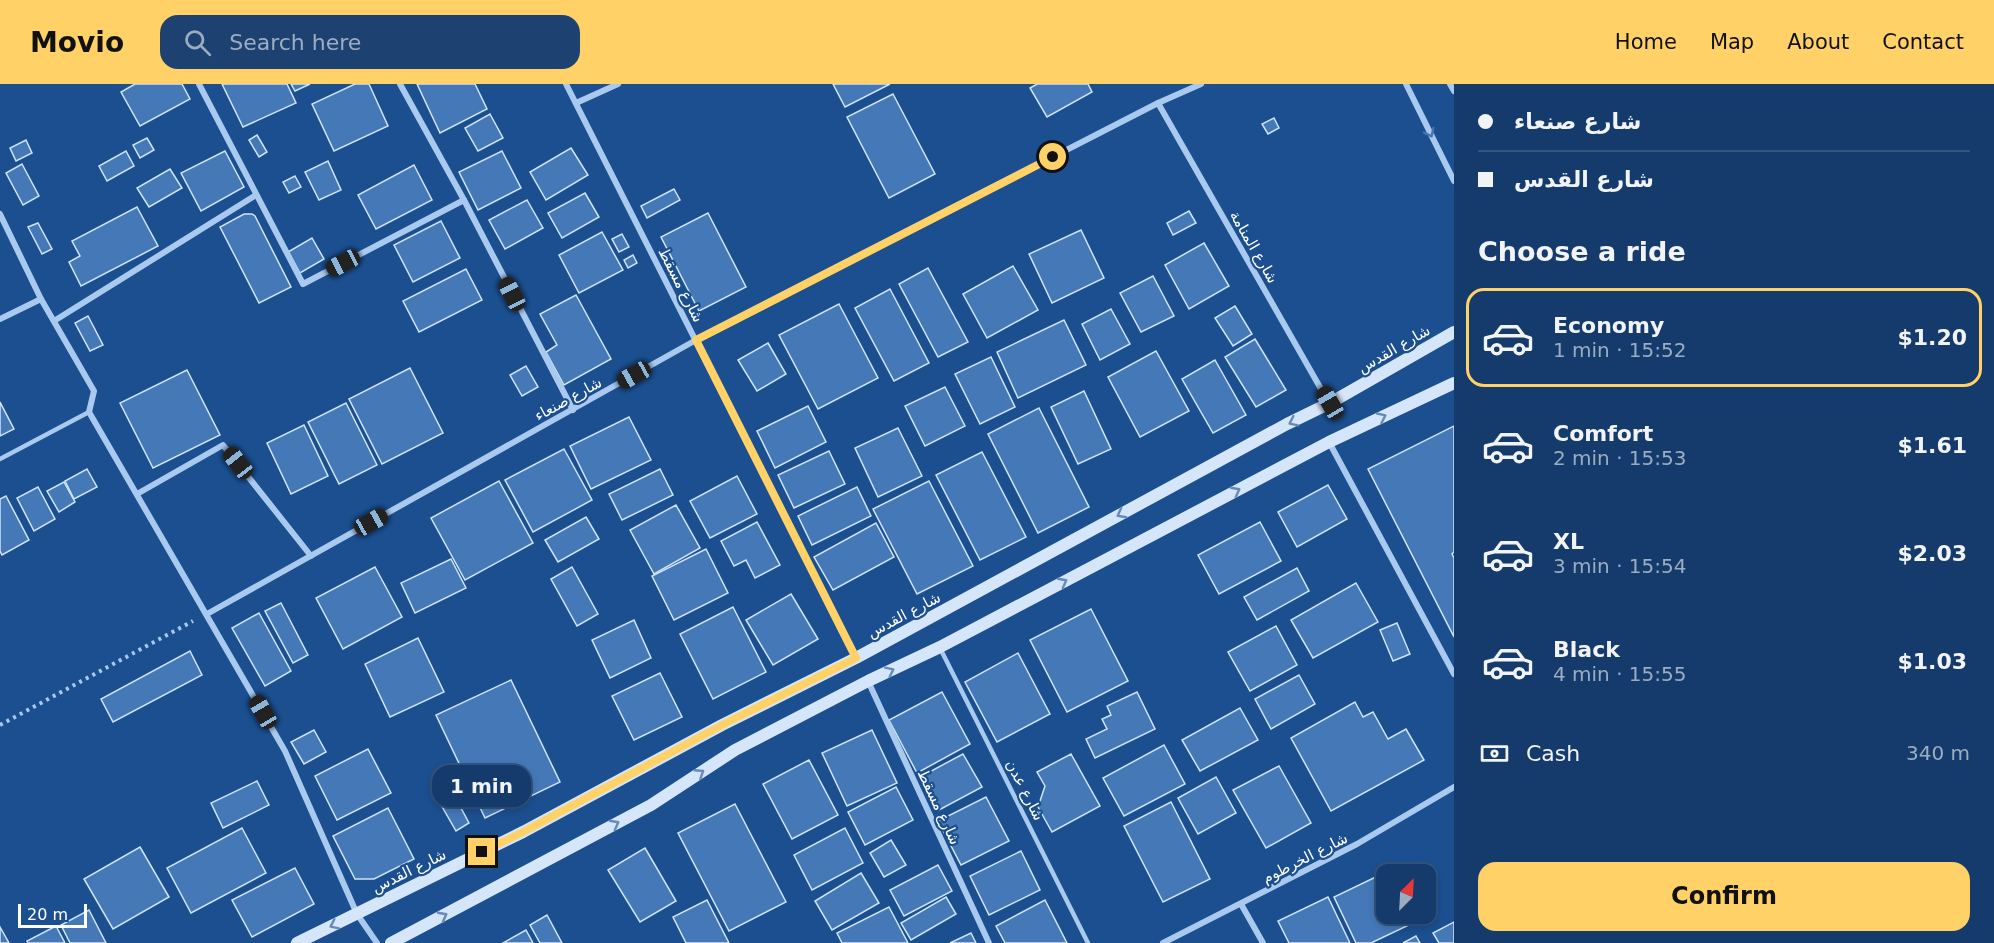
<!DOCTYPE html>
<meta charset="utf-8">
<style>
body{margin:0;font-family:"DejaVu Sans","Noto Sans Arabic",sans-serif;background:#1d4271;color:#f1f3f6;height:100vh;display:flex;flex-direction:column;font-size:22px;white-space:nowrap}
*{box-sizing:border-box;margin:0}
p{font-size:20px;color:#9dadc1}
.icon{flex:none;width:33px;height:33px;fill:none;stroke:currentColor;stroke-width:2;stroke-linecap:round;stroke-linejoin:round}
.map{position:relative;flex:1;overflow:hidden}
.panel{display:flex;flex-direction:column;background:#143b6b;width:540px}
.panel>*{flex:none}
.hud{display:grid;align-content:center;height:132px;padding:0 24px;background:#143b6b}
.needle{width:39px;rotate:24deg}
.fabs{position:absolute;left:1376px;top:780px;display:grid;gap:12px}
.fabs a{display:grid;place-items:center;width:60px;height:60px;border-radius:12px;background:#143b6b;box-shadow:0 3px 9px #0003,0 0 0 2px #33557e;font-size:30px}
.scale{position:absolute;left:18px;bottom:15px;width:69px;box-sizing:border-box;padding-left:6px;border:3px solid #fff;border-top:0;font-size:16px;line-height:21px;white-space:nowrap;color:#fff;-webkit-text-stroke:4px #1b4f8f;paint-order:stroke}
.end{position:absolute;width:27px;height:27px;margin:-14px;border:8px solid #ffd166;background:#111;box-shadow:0 0 0 3px #111}
.from{border-radius:50%}
.bubble{position:absolute;height:42px;border-radius:18px;background:#143b6b;box-shadow:0 3px 9px #0003,0 0 0 2px #33557e;font-size:20px;font-weight:800;line-height:42px;text-align:center}
.car{position:absolute;width:18px;height:36px;margin:-18px -9px;border-radius:8px;box-shadow:0 0 4px 2px #0007;background:linear-gradient(#222 24%,#8ab4d8 0 40%,#222 0 76%,#8ab4d8 0 86%,#222 0)}
.hud b{display:flex;align-items:center;gap:21px;height:57px;font-size:22px}
.hud b+b{border-top:2px solid #33557e}
.hud i{width:15px;height:15px;background:#f1f3f6}
ul{padding:0;list-style:none}
li{display:flex;align-items:center;gap:18px;height:99px;margin:0 12px 9px;padding:0 12px;border:3px solid transparent;border-radius:18px}
li div{flex:1}
li b{display:block;font-size:22px}
li em{font-style:normal;font-weight:800}
li.selected{border-color:#ffd166}
li>.icon{width:54px;height:54px;stroke-width:1.5}
h2{padding:0 24px;font-size:27px;line-height:72px}
.pay{display:flex;align-items:center;gap:15px;height:66px;padding:0 24px;font-size:22px}
.pay p{margin-inline-start:auto}
.primary-button{display:flex;gap:12px;margin-top:auto;padding:12px 24px}
.primary-button a{flex:1;height:69px;border-radius:18px;background:#ffd166;color:#111;font-size:24px;font-weight:800;line-height:69px;text-align:center}
header{display:flex;align-items:center;gap:36px;box-sizing:border-box;height:84px;padding:0 30px;background:#ffd166;color:#111}
header strong{font-size:28px}
nav{display:flex;gap:33px;margin-inline-start:auto;font-size:21px}
.search{width:420px;height:54px;background:#1d4271;display:flex;align-items:center;gap:15px;box-sizing:border-box;padding:0 21px;border-radius:18px;color:#9dadc1;font-size:22px}
main{display:flex;flex:1;min-height:0}
.map>svg:first-child{display:block}
</style>
<header>
<strong>Movio</strong>
<div class="search"><svg class="icon" aria-label="search" viewBox="0 0 24 24"><circle cx="10" cy="10" r="6"/><path d="M15 15l6 6"/></svg>Search here</div>
<nav><a>Home</a><a>Map</a><a>About</a><a>Contact</a></nav>
</header>
<main>
<div class="map">
<svg width="1454" height="859" viewBox="0 0 1454 859">
<rect width="100%" height="100%" fill="#1b4f8f"/>
<g fill="#4478b7" stroke="#cfe3fa" stroke-width="1.5">
<path d="M135,0H182L190,15L140,42L121,8Z"/>
<path d="M222,0H287L296,19L243,43Z"/>
<path d="M291,0H310L295,7Z"/>
<path d="M355,0H369L388,42L334,67L312,20Z"/>
<path d="M417,0H475L487,25L440,49Z"/>
<path d="M833,0H890L845,23Z"/>
<path d="M1037,0H1088L1092,8L1047,33L1030,4Z"/>
<path d="M893,10L935,90L889,114L847,33Z"/>
<path d="M490,30L503,54L478,67L465,44Z"/>
<path d="M1274,34L1279,44L1268,50L1262,40Z"/>
<path d="M257,51L267,68L259,73L249,56Z"/>
<path d="M147,54L154,66L140,74L133,61Z"/>
<path d="M26,56L32,69L16,77L10,64Z"/>
<path d="M571,64L588,91L546,116L530,88Z"/>
<path d="M126,67L134,82L107,97L99,82Z"/>
<path d="M225,67L244,103L201,127L181,89Z"/>
<path d="M502,67L521,104L478,126L459,88Z"/>
<path d="M328,77L341,106L319,116L305,88Z"/>
<path d="M22,80L39,112L23,121L6,89Z"/>
<path d="M414,81L432,116L376,145L358,111Z"/>
<path d="M170,85L182,104L149,123L137,104Z"/>
<path d="M295,92L301,103L289,109L283,98Z"/>
<path d="M674,105L680,116L647,134L641,122Z"/>
<path d="M585,109L599,133L562,154L548,129Z"/>
<path d="M527,116L543,144L505,165L489,136Z"/>
<path d="M137,123L158,162L81,202L69,178L80,172L72,157Z"/>
<path d="M1189,127L1196,139L1173,151L1167,139Z"/>
<path d="M708,129L746,203L699,227L661,153Z"/>
<path d="M244,130H252L255,132L291,203L259,219L220,143Z"/>
<path d="M441,137L460,174L413,198L394,161Z"/>
<path d="M38,139L52,165L42,170L28,143Z"/>
<path d="M1081,146L1104,194L1052,219L1029,170Z"/>
<path d="M602,148L623,186L579,209L559,171Z"/>
<path d="M622,150L629,163L619,168L612,155Z"/>
<path d="M312,154L324,175L300,189L288,168Z"/>
<path d="M1204,159L1229,202L1189,225L1165,181Z"/>
<path d="M633,171L637,179L628,184L624,176Z"/>
<path d="M1013,182L1038,226L987,254L963,210Z"/>
<path d="M928,184L968,258L938,273L899,200Z"/>
<path d="M466,185L482,216L419,248L403,217Z"/>
<path d="M1153,192L1174,232L1141,248L1120,209Z"/>
<path d="M890,205L929,279L894,297L855,224Z"/>
<path d="M576,211L611,275L564,301L546,268L557,261L540,230Z"/>
<path d="M839,220L878,294L818,325L779,251Z"/>
<path d="M1235,222L1252,250L1233,262L1215,234Z"/>
<path d="M1111,225L1130,260L1100,276L1082,240Z"/>
<path d="M88,232L103,261L90,267L75,239Z"/>
<path d="M1064,236L1086,281L1018,314L997,268Z"/>
<path d="M1255,255L1286,306L1256,323L1225,273Z"/>
<path d="M768,259L786,290L757,307L738,276Z"/>
<path d="M1156,267L1189,327L1140,353L1108,293Z"/>
<path d="M991,273L1015,323L980,340L955,290Z"/>
<path d="M1215,276L1246,331L1213,349L1182,295Z"/>
<path d="M526,282L538,303L522,312L510,291Z"/>
<path d="M410,284L443,349L382,380L349,315Z"/>
<path d="M187,286L220,351L153,384L120,319Z"/>
<path d="M945,303L965,342L925,362L905,322Z"/>
<path d="M1084,307L1111,365L1078,380L1051,323Z"/>
<path d="M0,318L14,345L0,352Z"/>
<path d="M346,319L377,381L339,400L308,338Z"/>
<path d="M808,322L826,358L775,384L757,347Z"/>
<path d="M1039,324L1089,423L1038,449L988,350Z"/>
<path d="M629,333L651,376L591,405L570,362Z"/>
<path d="M304,341L328,392L291,410L267,359Z"/>
<path d="M1454,342V468L1452,470L1454,474V553L1368,385Z"/>
<path d="M898,344L922,392L878,413L855,364Z"/>
<path d="M564,365L592,416L533,448L505,396Z"/>
<path d="M829,367L845,400L794,424L778,391Z"/>
<path d="M982,368L1026,453L980,476L936,391Z"/>
<path d="M87,385L97,403L74,415L65,397Z"/>
<path d="M660,385L673,411L622,436L609,410Z"/>
<path d="M737,392L757,430L710,454L690,417Z"/>
<path d="M499,397L533,459L465,496L431,434Z"/>
<path d="M929,397L973,482L917,510L873,425Z"/>
<path d="M64,398L75,418L59,428L47,407Z"/>
<path d="M1328,401L1347,435L1297,463L1278,428Z"/>
<path d="M38,403L55,435L34,447L17,414Z"/>
<path d="M857,403L871,432L812,461L798,432Z"/>
<path d="M6,412L29,456L2,471L0,467V415Z"/>
<path d="M676,421L700,464L654,490L630,446Z"/>
<path d="M586,433L599,455L558,478L545,456Z"/>
<path d="M757,438L780,481L755,494L746,476L734,482L721,457Z"/>
<path d="M1260,438L1281,477L1219,510L1198,471Z"/>
<path d="M876,439L894,473L833,506L814,473Z"/>
<path d="M706,465L728,509L674,536L652,492Z"/>
<path d="M451,475L466,504L415,529L401,499Z"/>
<path d="M375,483L402,533L343,565L316,514Z"/>
<path d="M572,483L598,530L577,542L551,495Z"/>
<path d="M1297,484L1309,507L1257,536L1244,513Z"/>
<path d="M1356,499L1378,538L1313,574L1291,536Z"/>
<path d="M791,510L818,555L773,581L746,536Z"/>
<path d="M281,519L308,571L293,579L265,527Z"/>
<path d="M733,523L766,588L713,615L680,550Z"/>
<path d="M1091,525L1128,597L1067,628L1030,556Z"/>
<path d="M259,529L291,587L265,602L232,544Z"/>
<path d="M634,536L651,574L610,594L592,556Z"/>
<path d="M1397,539L1410,570L1393,577L1380,546Z"/>
<path d="M1276,542L1297,581L1250,607L1228,568Z"/>
<path d="M418,554L444,608L390,633L365,580Z"/>
<path d="M190,567L202,591L113,638L101,615Z"/>
<path d="M1018,569L1050,630L997,658L965,598Z"/>
<path d="M660,589L682,633L634,656L612,612Z"/>
<path d="M1299,591L1315,620L1271,645L1255,615Z"/>
<path d="M511,596L560,698L485,734L436,631Z"/>
<path d="M942,608L970,660L917,689L889,636Z"/>
<path d="M1137,608L1155,645L1095,674L1086,655L1107,645L1102,635L1111,631L1107,622Z"/>
<path d="M1355,618L1363,633L1373,628L1388,655L1406,645L1424,676L1331,727L1291,654Z"/>
<path d="M1240,624L1258,656L1200,687L1182,656Z"/>
<path d="M314,646L326,668L304,680L291,658Z"/>
<path d="M872,646L897,699L847,722L822,669Z"/>
<path d="M1164,661L1185,700L1124,732L1103,694Z"/>
<path d="M368,665L391,709L337,736L315,692Z"/>
<path d="M963,670L982,703L939,726L920,693Z"/>
<path d="M1071,670L1100,722L1052,748L1038,723L1045,702L1037,688Z"/>
<path d="M809,676L838,731L792,755L763,700Z"/>
<path d="M1279,682L1311,739L1266,764L1233,706Z"/>
<path d="M1216,693L1236,729L1198,750L1178,714Z"/>
<path d="M257,697L269,721L223,744L211,719Z"/>
<path d="M896,703L913,736L865,761L848,728Z"/>
<path d="M454,711L469,739L456,747L440,719Z"/>
<path d="M986,713L1009,757L961,781L938,737Z"/>
<path d="M1171,718L1210,795L1163,818L1124,742Z"/>
<path d="M735,720L786,818L729,847L678,749Z"/>
<path d="M388,724L414,775L374,795H355L333,752Z"/>
<path d="M242,744L266,789L191,829L167,784Z"/>
<path d="M845,744L863,779L812,806L794,771Z"/>
<path d="M891,756L906,781L884,793L870,769Z"/>
<path d="M140,763L169,813L113,845L84,795Z"/>
<path d="M645,764L676,817L640,838L608,786Z"/>
<path d="M1021,767L1040,806L989,831L970,792Z"/>
<path d="M938,781L952,807L904,832L890,806Z"/>
<path d="M295,784L314,820L252,853L232,816Z"/>
<path d="M861,789L879,819L832,846L815,817Z"/>
<path d="M1384,789L1386,793V830H1404L1409,841L1371,859H1356L1334,813Z"/>
<path d="M946,813L956,830L911,856L901,839Z"/>
<path d="M1328,813L1350,859H1289L1278,837Z"/>
<path d="M707,816L729,859H686L673,833Z"/>
<path d="M1045,816L1067,859H1005L996,842Z"/>
<path d="M889,823L908,859H842L837,849Z"/>
<path d="M89,826L106,859H70L61,841Z"/>
<path d="M547,831L562,859H540L530,841Z"/>
<path d="M1454,838V859H1439L1433,849Z"/>
<path d="M56,842L65,859H28L27,857Z"/>
<path d="M0,843L9,859H0Z"/>
<path d="M526,846L533,859H503Z"/>
<path d="M971,849L976,859H950Z"/>
<path d="M1416,852L1420,859H1403Z"/>
</g>
<g fill="none" stroke-linecap="round" stroke-linejoin="round">
<path stroke="#a9c9ee" stroke-width="4" stroke-dasharray="3 4.5" stroke-linecap="butt" d="M0,641L193,537"/>
<g stroke="#a9c9ee" stroke-width="4.5">
<path d="M0,375L89,328"/>
<path d="M940,564L1088,859"/>
</g>
<g stroke="#a9c9ee" stroke-width="6">
<path d="M199,0L303,200L464,116"/>
<path d="M400,0L464,116L573,326"/>
<path d="M566,0L856,574"/>
<path d="M1406,0L1454,97"/>
<path d="M1450,0L1454,7"/>
<path d="M576,19L618,0"/>
<path d="M1158,19L1329,319"/>
<path d="M0,130L41,215L94,307L89,328L285,667L357,830L377,859"/>
<path d="M0,235L41,215"/>
<path d="M54,237L256,111"/>
<path d="M1329,358L1454,590"/>
<path d="M137,410L223,361L311,472"/>
<path d="M207,530L696,256L1158,19L1201,0"/>
<path d="M868,597L989,859"/>
<path d="M1241,820L1263,859"/>
<path d="M1163,859L1357,760L1454,703"/>
</g>
<g stroke="#d6e6fa" stroke-width="12">
<path d="M297,859L523,748L722,641L856,574L1287,340L1330,319L1454,248"/>
<path d="M391,859L651,721L735,666L868,597L940,563L1329,358L1454,299"/>
</g>
</g>
<defs><path id="oneway-chevron" d="M-2-3.5L2.5 0L-2 3.5" fill="none" stroke-width="1.6" stroke-linecap="round" stroke-linejoin="round" transform="scale(1.5)"/></defs>
<use stroke="#4674ac" href="#oneway-chevron" transform="translate(1430 49) rotate(64)"/>
<g stroke="#668bba">
<use href="#oneway-chevron" transform="translate(1382 333) rotate(-25)"/>
<use href="#oneway-chevron" transform="translate(1293 338) rotate(154)"/>
<use href="#oneway-chevron" transform="translate(1236 407) rotate(-28)"/>
<use href="#oneway-chevron" transform="translate(1121 430) rotate(152)"/>
<use href="#oneway-chevron" transform="translate(1063 498) rotate(-28)"/>
<use href="#oneway-chevron" transform="translate(890 587) rotate(-26)"/>
<use href="#oneway-chevron" transform="translate(700 689) rotate(-33)"/>
<use href="#oneway-chevron" transform="translate(615 740) rotate(-28)"/>
<use href="#oneway-chevron" transform="translate(443 832) rotate(-28)"/>
<use href="#oneway-chevron" transform="translate(334 841) rotate(154)"/>
</g>
<g fill="none" stroke-linecap="round" stroke-linejoin="round">
<path stroke="#ffd166" stroke-width="8" d="M482,768L523,748L722,641L856,574L696,256L1053,73"/>
</g>
<g text-anchor="middle" dominant-baseline="central" stroke-width="4.5" stroke-linejoin="round" paint-order="stroke">
<g font-size="15" fill="#fff" stroke="#1b4f8f">
<text transform="translate(1254 163) rotate(60)">شارع المنامة</text>
<text transform="translate(681 201) rotate(63)">شارع مسقط</text>
<text transform="translate(1394 265) rotate(-30)">شارع القدس</text>
<text transform="translate(568 315) rotate(-29)">شارع صنعاء</text>
<text transform="translate(904 531) rotate(-28)">شارع القدس</text>
<text transform="translate(1025 706) rotate(63)">شارع عدن</text>
<text transform="translate(939 723) rotate(65)">شارع مسقط</text>
<text transform="translate(1305 774) rotate(-27)">شارع الخرطوم</text>
<text transform="translate(409 787) rotate(-26)">شارع القدس</text>
</g>
</g>
</svg>
<div class="fabs">
<a><svg class="needle" viewBox="-14 -14 28 28"><path d="M0-13l5 13h-10z" fill="#e53935"/><path d="M0 13l5-13h-10z" fill="#9dadc1"/></svg></a>
</div>
<div class="scale">20 m</div>
<i class="end from" style="left:1053px;top:73px"></i>
<i class="end" style="left:482px;top:768px"></i>
<div class="bubble" style="left:432px;top:681px;width:99px">1 min</div>
<i class="car" style="left:343px;top:179px;rotate:242deg"></i>
<i class="car" style="left:512px;top:210px;rotate:333deg"></i>
<i class="car" style="left:634px;top:291px;rotate:241deg"></i>
<i class="car" style="left:1330px;top:319px;rotate:330deg"></i>
<i class="car" style="left:238px;top:379px;rotate:322deg"></i>
<i class="car" style="left:371px;top:438px;rotate:61deg"></i>
<i class="car" style="left:263px;top:628px;rotate:330deg"></i>
</div>
<section class="panel">
<div class="hud">
<b><i class="from"></i>شارع صنعاء</b>
<b><i></i>شارع القدس</b>
</div>
<h2>Choose a ride</h2>
<ul>
<li class="selected"><svg class="icon" aria-label="car" viewBox="0 0 24 24"><path d="M5 17H2v-5l4-1 3-4h7l3 4 3 1v5h-3M9 17h6M6 11h13"/><circle cx="7" cy="17" r="2"/><circle cx="17" cy="17" r="2"/></svg><div><b>Economy</b><p>1 min · 15:52</p></div><em>$1.20</em></li>
<li><svg class="icon" aria-label="car" viewBox="0 0 24 24"><path d="M5 17H2v-5l4-1 3-4h7l3 4 3 1v5h-3M9 17h6M6 11h13"/><circle cx="7" cy="17" r="2"/><circle cx="17" cy="17" r="2"/></svg><div><b>Comfort</b><p>2 min · 15:53</p></div><em>$1.61</em></li>
<li><svg class="icon" aria-label="car" viewBox="0 0 24 24"><path d="M5 17H2v-5l4-1 3-4h7l3 4 3 1v5h-3M9 17h6M6 11h13"/><circle cx="7" cy="17" r="2"/><circle cx="17" cy="17" r="2"/></svg><div><b>XL</b><p>3 min · 15:54</p></div><em>$2.03</em></li>
<li><svg class="icon" aria-label="car" viewBox="0 0 24 24"><path d="M5 17H2v-5l4-1 3-4h7l3 4 3 1v5h-3M9 17h6M6 11h13"/><circle cx="7" cy="17" r="2"/><circle cx="17" cy="17" r="2"/></svg><div><b>Black</b><p>4 min · 15:55</p></div><em>$1.03</em></li>
</ul>
<div class="pay"><svg class="icon" aria-label="cash" viewBox="0 0 24 24"><path d="M3 7h18v10H3z"/><circle cx="12" cy="12" r="2"/></svg>Cash<p>340 m</p></div>
<div class="primary-button"><a>Confirm</a></div>
</section>
</main>
